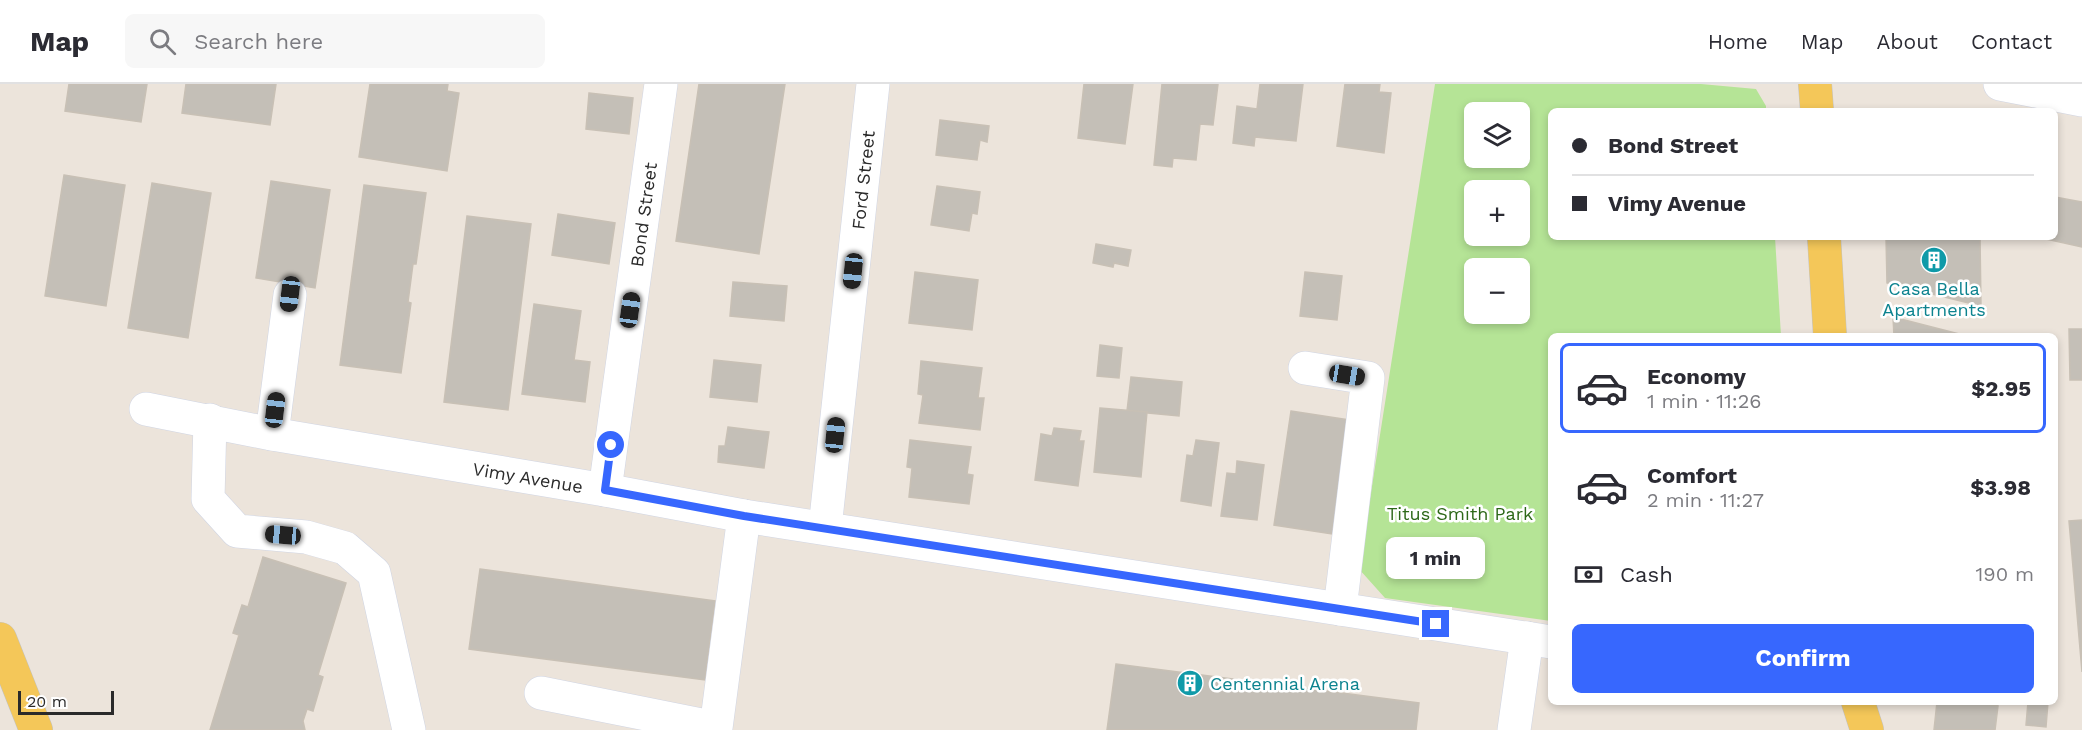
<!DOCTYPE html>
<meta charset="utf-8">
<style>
body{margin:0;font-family:"Work Sans",sans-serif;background:#f7f7f7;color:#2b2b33;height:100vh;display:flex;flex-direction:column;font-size:22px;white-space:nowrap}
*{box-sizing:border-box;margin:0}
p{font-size:20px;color:#7c7c81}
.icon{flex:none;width:33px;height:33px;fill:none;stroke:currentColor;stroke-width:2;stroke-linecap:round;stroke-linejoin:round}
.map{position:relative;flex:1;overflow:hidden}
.side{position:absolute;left:1548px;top:249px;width:510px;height:372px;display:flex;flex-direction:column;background:#fff;border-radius:9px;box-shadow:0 3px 9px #0003}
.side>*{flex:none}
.banner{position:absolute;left:1548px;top:24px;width:510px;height:132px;border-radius:9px;box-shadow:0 3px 9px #0003;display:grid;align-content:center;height:132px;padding:0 24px;background:#fff}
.controls{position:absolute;left:1464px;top:18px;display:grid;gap:12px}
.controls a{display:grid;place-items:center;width:66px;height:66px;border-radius:9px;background:#fff;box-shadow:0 3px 9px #0003;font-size:30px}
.scale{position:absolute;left:18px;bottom:15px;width:96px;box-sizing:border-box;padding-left:6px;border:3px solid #2a2a2a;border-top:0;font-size:16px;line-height:21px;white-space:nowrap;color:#2a2a2a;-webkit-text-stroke:4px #fff;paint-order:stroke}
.end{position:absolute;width:27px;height:27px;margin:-14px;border:8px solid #3767fe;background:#fff;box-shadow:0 0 0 3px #fff}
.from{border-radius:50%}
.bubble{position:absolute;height:42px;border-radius:9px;background:#fff;box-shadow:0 3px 9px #0003;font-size:20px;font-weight:700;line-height:42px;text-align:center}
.car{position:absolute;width:18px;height:36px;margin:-18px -9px;border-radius:8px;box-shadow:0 0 4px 2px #0007;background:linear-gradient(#222 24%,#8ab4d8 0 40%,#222 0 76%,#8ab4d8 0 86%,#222 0)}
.banner b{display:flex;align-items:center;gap:21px;height:57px;font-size:22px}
.banner b+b{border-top:2px solid #e1e1e2}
.banner i{width:15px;height:15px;background:#2b2b33}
ul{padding:10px 0 0;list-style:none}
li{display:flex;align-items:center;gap:18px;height:90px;margin:0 12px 9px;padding:0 12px;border:3px solid transparent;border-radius:9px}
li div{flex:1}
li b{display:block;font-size:22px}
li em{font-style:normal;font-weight:700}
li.selected{border-color:#3767fe}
li>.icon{width:54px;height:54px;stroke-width:1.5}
.pay{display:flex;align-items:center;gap:15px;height:66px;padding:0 24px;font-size:22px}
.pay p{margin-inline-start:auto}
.primary-button{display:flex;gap:12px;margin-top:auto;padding:12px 24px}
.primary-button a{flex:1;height:69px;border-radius:9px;background:#3767fe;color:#fff;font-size:24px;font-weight:700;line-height:69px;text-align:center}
header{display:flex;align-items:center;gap:36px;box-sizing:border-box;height:84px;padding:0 30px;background:#fff;border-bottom:2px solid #e1e1e2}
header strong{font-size:28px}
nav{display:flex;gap:33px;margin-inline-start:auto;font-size:21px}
.search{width:420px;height:54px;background:#f7f7f7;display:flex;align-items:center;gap:15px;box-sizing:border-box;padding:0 21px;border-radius:9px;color:#7c7c81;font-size:22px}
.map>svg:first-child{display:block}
</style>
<header>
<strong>Map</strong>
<div class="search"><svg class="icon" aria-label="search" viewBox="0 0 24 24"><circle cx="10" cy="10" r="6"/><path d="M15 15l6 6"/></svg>Search here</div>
<nav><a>Home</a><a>Map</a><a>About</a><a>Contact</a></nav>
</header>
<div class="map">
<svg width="2082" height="646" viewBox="0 0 2082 646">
<rect width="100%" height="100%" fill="#ece4db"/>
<path fill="#b5e496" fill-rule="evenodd" d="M1435,0H1701L1756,5L1766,22V27H1551V153H1775L1781,252H1551V537L1385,514L1359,485ZM1474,28H1520V74H1474ZM1474,106H1520V152H1474ZM1474,184H1520V230H1474Z"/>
<g fill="#c4bfb7" stroke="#c8c0b5" stroke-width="1.5">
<path d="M69,0H147L141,38L65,27Z"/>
<path d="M186,0H276L270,41L182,29Z"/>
<path d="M370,0H448L447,7L459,9L447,87L359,73Z"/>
<path d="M699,0H785L759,170L676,157Z"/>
<path d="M1084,0H1133L1125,60L1078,54Z"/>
<path d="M1162,0H1218L1213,41L1200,40L1196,76L1173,74L1172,83L1154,81Z"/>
<path d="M1260,0H1303L1296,57L1255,53L1254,62L1233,59L1237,22L1257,25Z"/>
<path d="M1345,0H1380L1379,8L1391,9L1384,69L1337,62Z"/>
<path d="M589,9L633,14L629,50L586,45Z"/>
<path d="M940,36L989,42L987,58L980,56L977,76L936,71Z"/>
<path d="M64,91L125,101L106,222L45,212Z"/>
<path d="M271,97L330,106L315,204L256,194Z"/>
<path d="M152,99L211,109L188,254L128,244Z"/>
<path d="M364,101L426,109L416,180H413L408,218L411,219L401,289L340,281Z"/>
<path d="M937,102L980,108L977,130L972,129L969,147L931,141Z"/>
<path d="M2055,113L2082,118V163L2037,153H2055Z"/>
<path d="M558,130L615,139L609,180L552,171Z"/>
<path d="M467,132L531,140L508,326L444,318Z"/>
<path d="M1886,153H1980L1981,222L1887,199Z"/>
<path d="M1096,160L1131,166L1128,182L1114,179L1113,183L1093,179Z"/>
<path d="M915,188L978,196L972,246L909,239Z"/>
<path d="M1305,188L1342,192L1337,236L1300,232Z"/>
<path d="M733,198L787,202L784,237L730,232Z"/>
<path d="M534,220L581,227L574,276L590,278L585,318L522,310Z"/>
<path d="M1893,233L1967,252H1894Z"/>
<path d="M2069,245H2082V296H2070Z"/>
<path d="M1100,261L1122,264L1119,294L1097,292Z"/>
<path d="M714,276L761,281L757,318L710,313Z"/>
<path d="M921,277L982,284L978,314H984L980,346L919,339L923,311L918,310Z"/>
<path d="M1131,293L1182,298L1179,332L1127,327Z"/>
<path d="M1100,324L1147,328L1141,393L1094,388Z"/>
<path d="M1291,327L1349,336L1332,450L1274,441Z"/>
<path d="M728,343L769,348L764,384L718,378L719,362H725Z"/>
<path d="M1054,344L1081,347L1079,357H1084L1078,402L1035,396L1041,350L1052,352Z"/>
<path d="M910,356L971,363L967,390L973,391L969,420L909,413L912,384L907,383Z"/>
<path d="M1196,356L1219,359L1211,422L1181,417L1187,371L1193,372Z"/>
<path d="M1237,377L1264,381L1257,436L1221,432L1227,389L1236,390Z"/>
<path d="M2082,436V588L2069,437Z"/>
<path d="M263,473L346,499L318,591L323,593L313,627L307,625L303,637L305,646H210L239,551L233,549L242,521L248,523Z"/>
<path d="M480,485L715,517L705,596L469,565Z"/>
<path d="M1116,580L1419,619L1416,646H1107Z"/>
<path d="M1937,618H1973L1998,622L1995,646H1934Z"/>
<path d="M2028,618H2048L2046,643L2026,641Z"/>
</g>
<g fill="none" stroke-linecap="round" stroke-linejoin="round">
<defs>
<g id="minor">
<path d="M2000,0L2082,16"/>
<path d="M1305,284L1368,294L1340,525"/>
<path id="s1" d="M146,325L272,350L605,406L744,432L1551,558"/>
<path d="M210,336L208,415L237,447L306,453L345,464L374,489L409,646"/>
<path d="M272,350L290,211"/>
<path id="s2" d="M605,406L661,0"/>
<path id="s3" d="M825,444L873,0"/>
<path d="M541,609L716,644L744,432"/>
<path d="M1514,646L1527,554"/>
</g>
<g id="major">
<path d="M1815,0L1817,27"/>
<path d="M1824,153L1830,252"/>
<path d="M0,555L36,646"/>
<path d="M1858,618L1867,646"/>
</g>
</defs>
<use href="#minor" stroke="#d0d5e3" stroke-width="34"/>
<use href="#major" stroke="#c3c3c3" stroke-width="34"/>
<use href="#minor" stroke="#fff" stroke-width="33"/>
<use href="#major" stroke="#f4c759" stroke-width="33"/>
</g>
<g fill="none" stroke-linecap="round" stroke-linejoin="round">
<path stroke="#3767fe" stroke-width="8" d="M611,361L605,406L744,432L1436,540"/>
</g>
<defs>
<symbol id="building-disc" viewBox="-11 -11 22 22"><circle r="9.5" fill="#0f9aa8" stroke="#fff"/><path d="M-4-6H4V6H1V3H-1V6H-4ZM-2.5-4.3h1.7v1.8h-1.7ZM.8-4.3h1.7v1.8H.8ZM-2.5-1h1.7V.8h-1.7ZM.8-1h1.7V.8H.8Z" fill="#fff"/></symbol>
</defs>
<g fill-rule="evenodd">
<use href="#building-disc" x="1919" y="161" width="30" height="30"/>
<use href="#building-disc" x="1175" y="584" width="30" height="30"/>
</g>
<g text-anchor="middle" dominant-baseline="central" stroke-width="5" stroke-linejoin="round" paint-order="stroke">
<g font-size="18" fill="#2a2a2a" stroke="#fff">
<text stroke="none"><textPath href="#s3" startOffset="350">Ford Street</textPath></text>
<text stroke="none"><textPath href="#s2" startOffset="278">Bond Street</textPath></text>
<text stroke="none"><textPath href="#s1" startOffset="388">Vimy Avenue</textPath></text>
</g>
<g font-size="18" fill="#0d838f" stroke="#fff">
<text x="1934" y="204">Casa Bella<tspan x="1934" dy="21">Apartments</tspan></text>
<text x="1210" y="599" text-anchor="start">Centennial Arena</text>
</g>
<g font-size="18" fill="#2d6818" stroke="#fff">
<text x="1460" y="429">Titus Smith Park</text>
</g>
</g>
</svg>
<div class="controls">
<a><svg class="icon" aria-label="layers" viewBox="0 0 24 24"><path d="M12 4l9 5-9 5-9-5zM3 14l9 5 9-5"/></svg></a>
<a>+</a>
<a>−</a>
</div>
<div class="scale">20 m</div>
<i class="end from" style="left:611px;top:361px"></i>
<i class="end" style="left:1436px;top:540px"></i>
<div class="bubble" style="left:1386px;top:453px;width:99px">1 min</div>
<i class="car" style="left:853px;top:187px;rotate:186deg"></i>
<i class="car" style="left:290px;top:210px;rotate:187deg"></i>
<i class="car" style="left:630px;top:226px;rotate:8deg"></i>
<i class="car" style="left:1347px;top:291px;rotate:99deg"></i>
<i class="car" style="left:275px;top:326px;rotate:7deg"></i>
<i class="car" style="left:835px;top:351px;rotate:6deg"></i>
<i class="car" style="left:283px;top:451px;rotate:275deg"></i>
<div class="banner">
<b><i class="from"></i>Bond Street</b>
<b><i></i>Vimy Avenue</b>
</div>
<section class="side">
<ul>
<li class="selected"><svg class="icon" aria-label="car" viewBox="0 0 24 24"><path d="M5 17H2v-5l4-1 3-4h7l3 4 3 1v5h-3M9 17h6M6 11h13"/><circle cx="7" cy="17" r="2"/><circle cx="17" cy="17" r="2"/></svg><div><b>Economy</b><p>1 min · 11:26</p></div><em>$2.95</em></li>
<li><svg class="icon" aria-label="car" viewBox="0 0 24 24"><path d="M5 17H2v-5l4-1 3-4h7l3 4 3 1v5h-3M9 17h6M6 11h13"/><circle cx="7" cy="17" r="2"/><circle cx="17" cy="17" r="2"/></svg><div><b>Comfort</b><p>2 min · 11:27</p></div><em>$3.98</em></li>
</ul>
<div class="pay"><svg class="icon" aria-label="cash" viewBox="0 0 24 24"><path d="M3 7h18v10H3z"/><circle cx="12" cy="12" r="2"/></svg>Cash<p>190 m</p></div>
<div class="primary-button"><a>Confirm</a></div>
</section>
</div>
